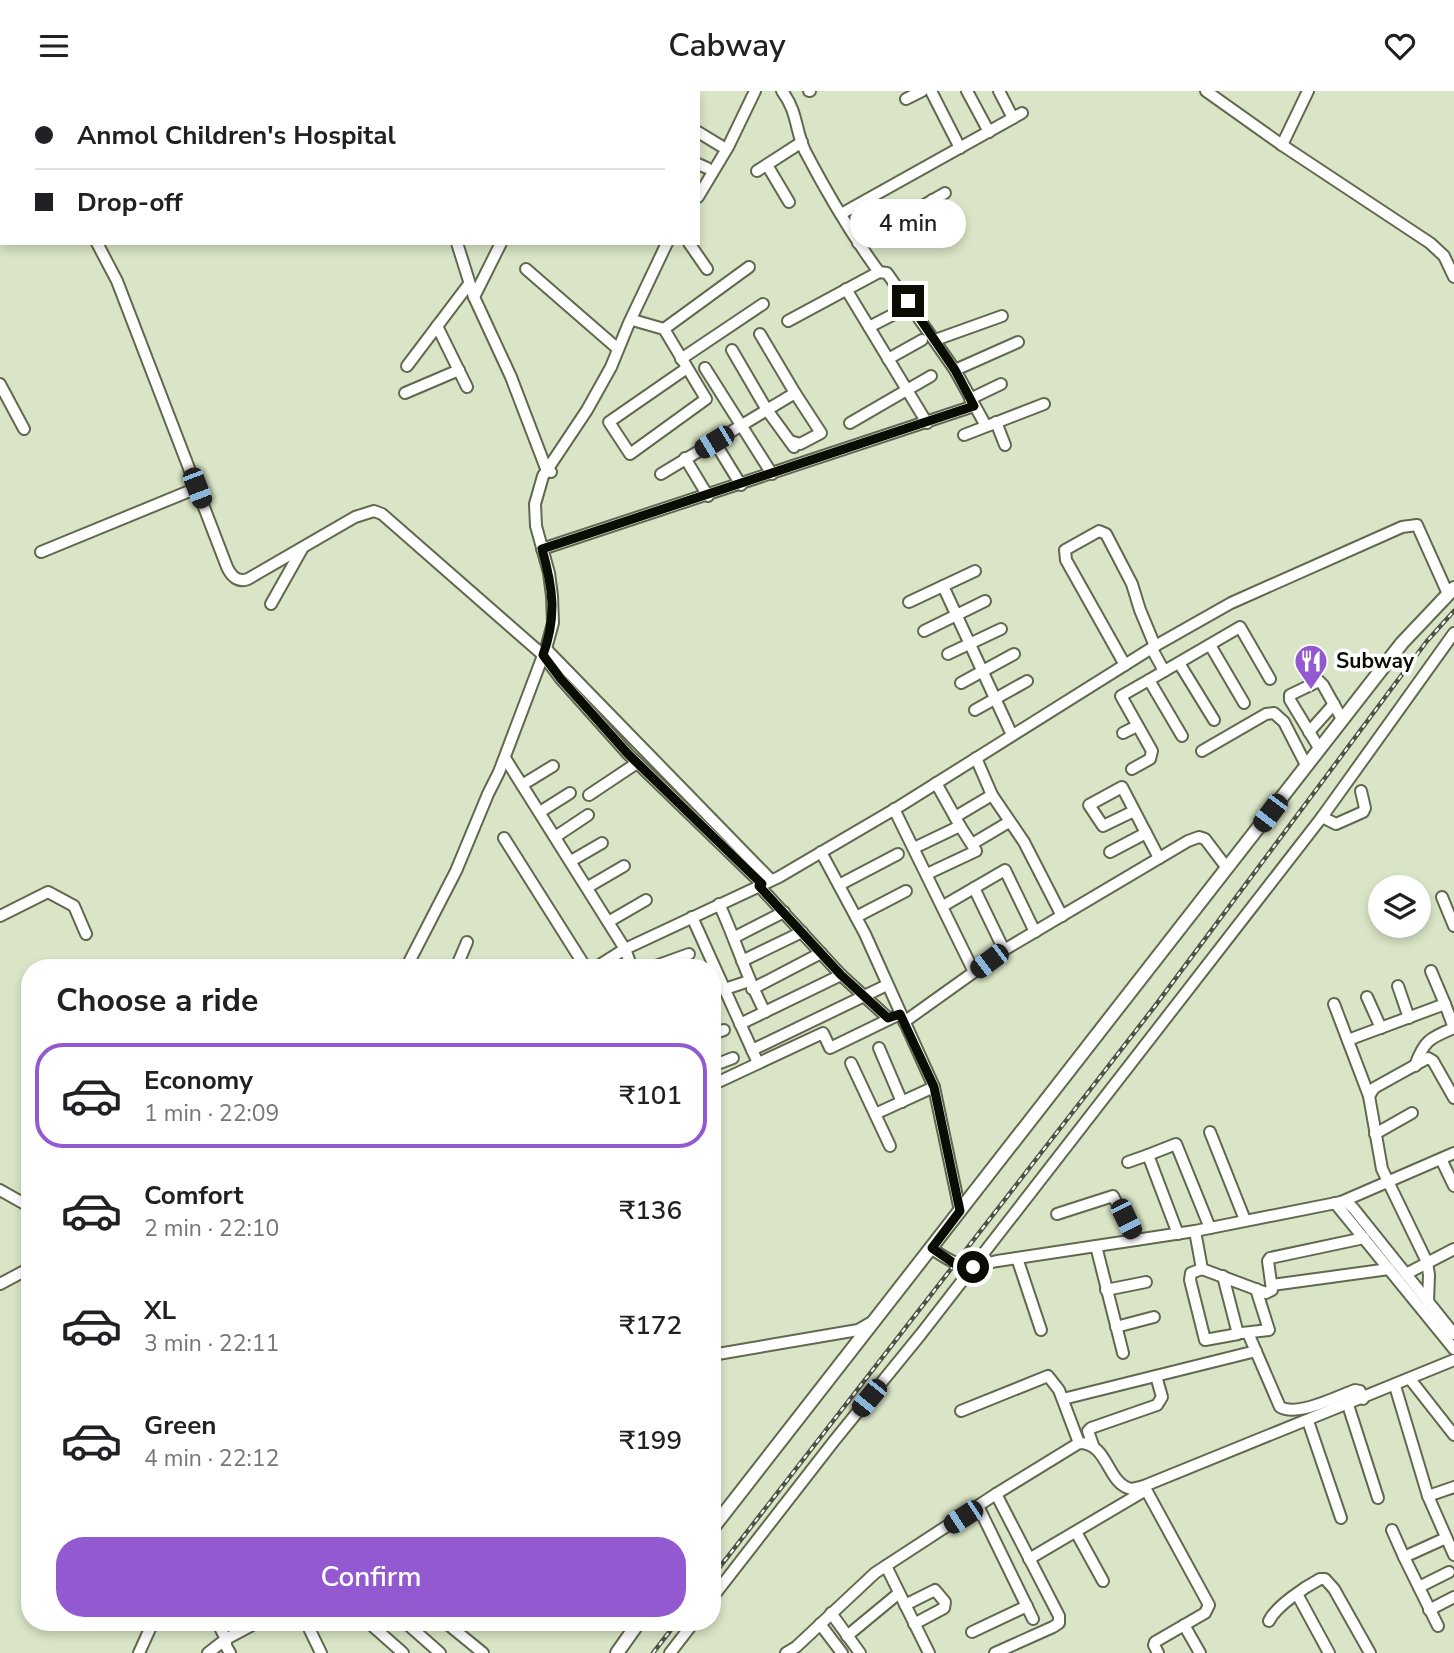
<!DOCTYPE html>
<meta charset="utf-8">
<style>
body{margin:0;font-family:"Nunito Sans",sans-serif;background:#f6f6f6;color:#202124;height:100vh;display:flex;flex-direction:column;font-size:26px;white-space:nowrap}
*{box-sizing:border-box;margin:0}
p{font-size:23px;color:#757577}
.icon{flex:none;width:38px;height:38px;fill:none;stroke:currentColor;stroke-width:2;stroke-linecap:round;stroke-linejoin:round}
.map{position:relative;flex:1;overflow:hidden}
.side{position:absolute;left:21px;top:868px;width:700px;height:672px;display:flex;flex-direction:column;background:#fff;border-radius:28px;box-shadow:0 4px 10px #0003}
.side>*{flex:none}
.guide{position:absolute;left:0px;top:0px;width:700px;height:154px;box-shadow:0 4px 10px #0003;display:grid;align-content:center;height:154px;padding:0 35px;background:#fff}
.fabs{position:absolute;left:1368px;top:784px;display:grid;gap:14px}
.fabs a{display:grid;place-items:center;width:63px;height:63px;border-radius:50%;background:#fff;box-shadow:0 4px 10px #0003;font-size:35px}
.end{position:absolute;width:32px;height:32px;margin:-16px;border:9px solid #0a0d04;background:#fff;box-shadow:0 0 0 4px #fff}
.from{border-radius:50%}
.bubble{position:absolute;height:49px;border-radius:24px;background:#fff;box-shadow:0 4px 10px #0003;font-size:23px;font-weight:600;line-height:49px;text-align:center}
.car{position:absolute;width:21px;height:42px;margin:-21px -10px;border-radius:9px;box-shadow:0 0 5px 2px #0007;background:linear-gradient(#222 24%,#8ab4d8 0 40%,#222 0 76%,#8ab4d8 0 86%,#222 0)}
.guide b{display:flex;align-items:center;gap:24px;height:66px;font-size:26px}
.guide b+b{border-top:2px solid #e0e0e0}
.guide i{width:18px;height:18px;background:#202124}
ul{padding:0;list-style:none}
li{display:flex;align-items:center;gap:21px;height:105px;margin:0 14px 10px;padding:0 21px;border:4px solid transparent;border-radius:28px}
li div{flex:1}
li b{display:block;font-size:26px}
li em{font-style:normal;font-weight:600}
li.active{border-color:#9359d0}
li>.icon{width:63px;height:63px;stroke-width:1.5}
h2{padding:0 35px;font-size:32px;line-height:84px}
.primary-button{display:flex;gap:14px;margin-top:auto;padding:14px 35px}
.primary-button a{flex:1;height:80px;border-radius:28px;background:#9359d0;color:#fff;font-size:28px;font-weight:600;line-height:80px;text-align:center}
header{display:flex;justify-content:space-between;align-items:center;height:91px;padding:0 35px;background:#fff;font-size:32px;font-weight:600}
.map>svg:first-child{display:block}
</style>
<header><svg class="icon" aria-label="menu" viewBox="0 0 24 24"><path d="M4 6h16M4 12h16M4 18h16"/></svg>Cabway<svg class="icon" aria-label="heart" viewBox="0 0 24 24"><path d="M12 20l-8-8c-3-5 5-10 8-4 3-6 11-1 8 4z"/></svg></header>
<div class="map">
<svg width="1454" height="1562" viewBox="0 0 1454 1562">
<rect width="100%" height="100%" fill="#d9e5c6"/>
<g fill="none" stroke-linecap="round" stroke-linejoin="round">
<defs>
<g id="minor">
<path d="M296,0L297,2"/>
<path d="M331,0L332,2"/>
<path d="M475,0L476,2"/>
<path d="M782,0C798,21 795,39 805,60C827,102 851,143 879,181"/>
<path d="M809,0H810"/>
<path d="M931,0L960,57"/>
<path d="M967,0L989,41"/>
<path d="M999,0L1013,27"/>
<path d="M1206,0L1282,54L1430,152L1444,165L1454,186"/>
<path d="M149,2L150,0"/>
<path d="M446,2L449,0"/>
<path d="M503,2L505,0"/>
<path d="M906,8L922,0"/>
<path d="M698,41L721,55"/>
<path d="M1282,54L1308,0"/>
<path d="M698,73L707,77"/>
<path d="M767,74L789,111"/>
<path d="M757,80L802,51"/>
<path d="M698,106L728,56L755,0"/>
<path d="M932,109L946,134"/>
<path d="M0,113L2,115"/>
<path d="M841,123L1022,22"/>
<path d="M905,124L921,150"/>
<path d="M97,152L117,190L227,476C231,485 238,492 248,488L355,426L374,420L382,423L543,564L561,588L628,663L762,793"/>
<path d="M457,152L474,206L511,286L547,380L551,381"/>
<path d="M689,152L707,178"/>
<path d="M858,152L945,102"/>
<path d="M526,178L618,258"/>
<path d="M846,198L927,332"/>
<path d="M474,206L501,152"/>
<path d="M636,230L664,238L706,308L630,363L609,331L687,277"/>
<path d="M788,230L879,181L887,182L955,279L986,335"/>
<path d="M437,235L467,296"/>
<path d="M869,236L904,218"/>
<path d="M664,238L749,176"/>
<path d="M935,249L1002,225"/>
<path d="M732,259L767,319L794,356"/>
<path d="M681,268L763,213"/>
<path d="M888,268L922,249"/>
<path d="M407,275L469,193"/>
<path d="M705,277L772,383"/>
<path d="M955,279L1018,251"/>
<path d="M0,293L24,338"/>
<path d="M405,302L459,279"/>
<path d="M970,308L1001,293"/>
<path d="M996,331L1005,354"/>
<path d="M850,332L931,285"/>
<path d="M964,344L1044,313"/>
<path d="M714,350L741,394"/>
<path d="M790,350L800,353L821,342L795,302"/>
<path d="M685,367L708,405"/>
<path d="M661,383L795,302L760,243"/>
<path d="M542,458L974,315"/>
<path d="M41,461L197,397"/>
<path d="M943,495L1012,644"/>
<path d="M909,511L975,480"/>
<path d="M271,513L302,458"/>
<path d="M924,540L985,510"/>
<path d="M1210,554L1244,612"/>
<path d="M546,558L771,789"/>
<path d="M1152,558L1164,580"/>
<path d="M948,563L1001,538"/>
<path d="M1179,572L1214,629"/>
<path d="M1125,574L1066,469L1065,459L1099,440L1106,443L1132,493L1140,519L1155,555"/>
<path d="M961,592L1014,563"/>
<path d="M975,619L1027,590"/>
<path d="M1309,641L1334,613"/>
<path d="M1123,642L1137,635"/>
<path d="M1182,645L1149,589L1240,536L1270,588"/>
<path d="M1319,657L1290,609V604L1319,590L1323,594L1342,628"/>
<path d="M1202,660L1266,623L1274,622L1284,631L1306,674"/>
<path d="M505,667L625,858L632,877"/>
<path d="M976,667L992,704L1024,751L1062,825"/>
<path d="M1132,678L1150,668L1152,660L1121,605L1149,589"/>
<path d="M522,694L553,675"/>
<path d="M589,704L637,672"/>
<path d="M894,718L974,881L1004,859L1188,750L1199,746L1205,748L1227,777"/>
<path d="M1134,720L1103,735L1089,714L1122,696L1159,767"/>
<path d="M540,721L570,702"/>
<path d="M955,726L992,704"/>
<path d="M1322,726L1336,733L1363,721L1365,717L1361,700"/>
<path d="M555,746L588,724"/>
<path d="M504,747L586,877"/>
<path d="M972,753L1009,731"/>
<path d="M914,757L960,735L936,692"/>
<path d="M821,761L865,843L934,996L960,1120"/>
<path d="M1110,761L1146,742"/>
<path d="M571,770L602,752"/>
<path d="M927,783L976,760L960,735"/>
<path d="M839,794L898,763"/>
<path d="M759,795L841,884L888,927"/>
<path d="M588,796L624,775"/>
<path d="M974,797L1004,859"/>
<path d="M1442,806L1454,835"/>
<path d="M719,813C736,849 746,886 765,921"/>
<path d="M943,815L1005,779L1035,841"/>
<path d="M0,825L48,801L74,815L86,843"/>
<path d="M692,826L758,972"/>
<path d="M856,826L906,800"/>
<path d="M608,831L646,809"/>
<path d="M735,846L784,821"/>
<path d="M742,870L802,841"/>
<path d="M318,876L319,877"/>
<path d="M406,877L456,780L488,703L499,681L547,554L553,532L552,505L549,482L536,435L535,413L543,385L587,319L611,276L629,232L667,152"/>
<path d="M456,877L467,851"/>
<path d="M595,877L625,858L779,786L900,715L1155,555L1231,512L1402,436L1417,434L1448,503"/>
<path d="M650,877L689,863"/>
<path d="M1431,880L1445,913"/>
<path d="M1398,895L1409,927"/>
<path d="M725,898L749,890"/>
<path d="M752,898L821,862"/>
<path d="M1367,906L1381,937"/>
<path d="M1334,913L1369,1005L1382,1078L1427,1171L1429,1184L1428,1211"/>
<path d="M904,931L974,881"/>
<path d="M740,933L841,884"/>
<path d="M712,943L724,939"/>
<path d="M1348,949L1445,913L1454,937"/>
<path d="M879,957L902,1011"/>
<path d="M752,959L887,894"/>
<path d="M851,972L890,1055"/>
<path d="M712,975L733,967"/>
<path d="M1415,975C1424,949 1430,947 1454,937"/>
<path d="M712,994L823,942L830,957L900,923"/>
<path d="M1369,1005L1374,997L1428,967L1433,970L1454,1007"/>
<path d="M875,1023L934,996"/>
<path d="M1210,1041L1245,1129"/>
<path d="M1375,1043L1412,1022"/>
<path d="M1441,1068L1454,1095"/>
<path d="M1128,1071L1148,1064"/>
<path d="M0,1099L30,1116"/>
<path d="M1341,1111L1454,1062"/>
<path d="M1335,1112L1454,1258"/>
<path d="M1057,1123L1113,1105L1136,1149"/>
<path d="M1195,1140L1202,1178L1266,1202L1272,1199L1268,1170L1270,1167L1364,1147"/>
<path d="M1178,1143L1148,1064L1176,1053L1210,1137"/>
<path d="M1096,1155L1123,1262"/>
<path d="M931,1157C957,1176 965,1178 997,1170L1195,1140L1341,1111L1348,1112L1354,1118L1454,1243"/>
<path d="M1017,1167L1041,1239"/>
<path d="M1202,1178L1191,1182L1190,1189L1205,1249L1238,1243L1223,1185"/>
<path d="M1406,1183L1454,1158"/>
<path d="M0,1193L30,1177"/>
<path d="M1272,1194L1389,1178"/>
<path d="M1106,1199L1146,1191"/>
<path d="M1116,1236L1154,1226"/>
<path d="M1242,1242L1269,1239L1256,1198"/>
<path d="M1248,1242L1280,1316C1297,1326 1336,1306 1355,1299L1360,1300L1363,1308"/>
<path d="M712,1264L858,1239L870,1232"/>
<path d="M1410,1288L1454,1344"/>
<path d="M1395,1295L1428,1405L1454,1464"/>
<path d="M1063,1308L1256,1260"/>
<path d="M1348,1314L1378,1407"/>
<path d="M961,1320L1048,1285L1059,1299L1079,1352"/>
<path d="M1308,1330L1341,1427"/>
<path d="M1093,1354L1088,1340L1091,1337L1157,1314L1162,1306L1156,1285"/>
<path d="M1144,1395L1209,1514L1205,1522L1155,1551L1154,1554L1158,1562"/>
<path d="M1428,1405L1454,1396"/>
<path d="M978,1415L1033,1528"/>
<path d="M712,1416L719,1429"/>
<path d="M1392,1439L1404,1466"/>
<path d="M1076,1441L1103,1490"/>
<path d="M1029,1468L1146,1399"/>
<path d="M886,1475L929,1562"/>
<path d="M1419,1496L1449,1481"/>
<path d="M1297,1503L1329,1562"/>
<path d="M712,1507L834,1350L921,1243L1322,726L1454,542"/>
<path d="M905,1514L935,1499L945,1511L944,1517L914,1533"/>
<path d="M1429,1519L1454,1506"/>
<path d="M831,1522L860,1562"/>
<path d="M1269,1530C1276,1515 1305,1496 1320,1488H1325L1334,1498L1370,1562"/>
<path d="M217,1531L226,1548V1555L230,1562"/>
<path d="M306,1531L321,1562"/>
<path d="M368,1531L403,1562"/>
<path d="M405,1531L440,1562"/>
<path d="M445,1531L483,1562"/>
<path d="M820,1533L842,1562"/>
<path d="M1184,1534L1200,1562"/>
<path d="M1438,1535L1404,1466L1446,1447"/>
<path d="M972,1541L1027,1515"/>
<path d="M847,1545L899,1502"/>
<path d="M139,1562L153,1531"/>
<path d="M208,1562L226,1548L258,1531"/>
<path d="M670,1562L694,1531"/>
<path d="M786,1562L796,1556L875,1482L996,1403L1079,1352C1109,1352 1106,1392 1131,1398L1144,1395L1454,1269"/>
<path d="M995,1562L1053,1536L1059,1532V1525L996,1403"/>
</g>
<g id="major">
<path d="M712,1438L1402,552L1454,497"/>
<path d="M617,1562L639,1531"/>
</g>
</defs>
<use href="#minor" stroke="#60694e" stroke-width="14"/>
<use href="#major" stroke="#60694e" stroke-width="16"/>
<use href="#minor" stroke="#fff" stroke-width="10"/>
<use href="#major" stroke="#fff" stroke-width="12"/>
<defs>
<g id="rail">
<path d="M712,1486L1155,915L1427,550L1454,520"/>
<path d="M653,1562L677,1531"/>
</g>
</defs>
<use href="#rail" stroke="#4d5343" stroke-width="4.5"/>
<use href="#rail" stroke="#fff" stroke-width="2" stroke-dasharray="5" stroke-linecap="butt"/>
</g>
<g fill="none" stroke-linecap="round" stroke-linejoin="round">
<path stroke="#0a0d04" stroke-width="9" d="M908,210L955,279L974,315L542,458C553,497 557,525 543,564L561,588L628,663L762,793L759,795L841,884L888,927L900,923L934,996L960,1120L932,1157L955,1173L973,1176"/>
</g>
<defs>
<symbol id="restaurant-pin" viewBox="-11 -11 22 30"><path d="M0 17L-7.5 6A9.5 9.5 0 1 1 7.5 6Z" fill="#9359d0" stroke="#fff"/><path d="M-5-6h1v4h1v-4h1v4h1v-4h1v5L-1.5 .5V6h-2V.5L-5-1ZM5-6V6H3V1.5H1.5Q1.5-4 5-6Z" fill="#fff"/></symbol>
</defs>
<g fill-rule="evenodd">
<use href="#restaurant-pin" x="1292" y="551" width="38" height="52"/>
</g>
<g text-anchor="middle" dominant-baseline="central" stroke-width="7" stroke-linejoin="round" paint-order="stroke">
<g font-size="21" font-weight="bold" fill="#0a0d04" stroke="#fff" text-anchor="start">
<text x="1336" y="570">Subway</text>
</g>
</g>
</svg>
<div class="fabs">
<a><svg class="icon" aria-label="layers" viewBox="0 0 24 24"><path d="M12 4l9 5-9 5-9-5zM3 14l9 5 9-5"/></svg></a>
</div>
<i class="end from" style="left:973px;top:1176px"></i>
<i class="end" style="left:908px;top:210px"></i>
<div class="bubble" style="left:850px;top:108px;width:116px">4 min</div>
<i class="car" style="left:714px;top:351px;rotate:239deg"></i>
<i class="car" style="left:197px;top:397px;rotate:159deg"></i>
<i class="car" style="left:1270px;top:722px;rotate:217deg"></i>
<i class="car" style="left:989px;top:870px;rotate:233deg"></i>
<i class="car" style="left:1126px;top:1128px;rotate:154deg"></i>
<i class="car" style="left:869px;top:1307px;rotate:219deg"></i>
<i class="car" style="left:963px;top:1426px;rotate:237deg"></i>
<div class="guide">
<b><i class="from"></i>Anmol Children's Hospital</b>
<b><i></i>Drop-off</b>
</div>
<section class="side">
<h2>Choose a ride</h2>
<ul>
<li class="active"><svg class="icon" aria-label="car" viewBox="0 0 24 24"><path d="M5 17H2v-5l4-1 3-4h7l3 4 3 1v5h-3M9 17h6M6 11h13"/><circle cx="7" cy="17" r="2"/><circle cx="17" cy="17" r="2"/></svg><div><b>Economy</b><p>1 min · 22:09</p></div><em>₹101</em></li>
<li><svg class="icon" aria-label="car" viewBox="0 0 24 24"><path d="M5 17H2v-5l4-1 3-4h7l3 4 3 1v5h-3M9 17h6M6 11h13"/><circle cx="7" cy="17" r="2"/><circle cx="17" cy="17" r="2"/></svg><div><b>Comfort</b><p>2 min · 22:10</p></div><em>₹136</em></li>
<li><svg class="icon" aria-label="car" viewBox="0 0 24 24"><path d="M5 17H2v-5l4-1 3-4h7l3 4 3 1v5h-3M9 17h6M6 11h13"/><circle cx="7" cy="17" r="2"/><circle cx="17" cy="17" r="2"/></svg><div><b>XL</b><p>3 min · 22:11</p></div><em>₹172</em></li>
<li><svg class="icon" aria-label="car" viewBox="0 0 24 24"><path d="M5 17H2v-5l4-1 3-4h7l3 4 3 1v5h-3M9 17h6M6 11h13"/><circle cx="7" cy="17" r="2"/><circle cx="17" cy="17" r="2"/></svg><div><b>Green</b><p>4 min · 22:12</p></div><em>₹199</em></li>
</ul>
<div class="primary-button"><a>Confirm</a></div>
</section>
</div>
